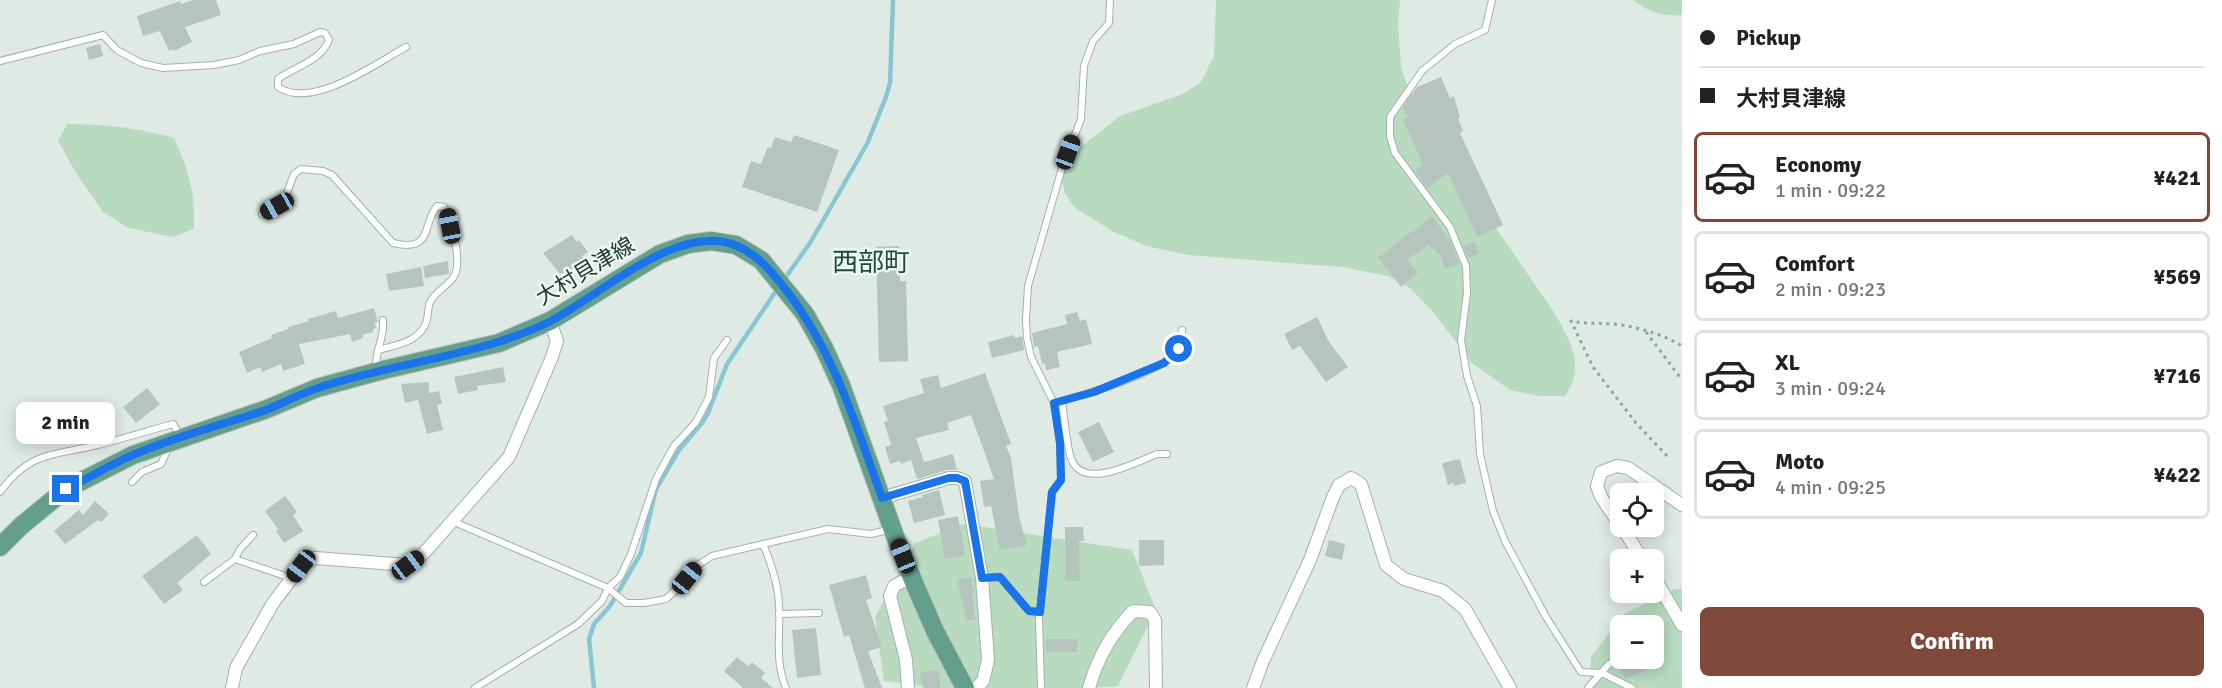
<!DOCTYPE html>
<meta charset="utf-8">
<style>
body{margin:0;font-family:Signika,"Noto Sans JP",sans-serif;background:#f2f2f2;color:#222;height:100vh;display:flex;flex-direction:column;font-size:22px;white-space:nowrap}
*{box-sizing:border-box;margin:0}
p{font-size:20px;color:#767676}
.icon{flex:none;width:33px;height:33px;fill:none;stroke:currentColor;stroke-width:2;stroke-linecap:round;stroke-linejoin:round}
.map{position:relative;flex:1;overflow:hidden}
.drawer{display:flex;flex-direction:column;background:#fff;width:540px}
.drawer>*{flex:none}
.guide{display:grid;align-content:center;height:132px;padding:0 18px;background:#fff}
.controls{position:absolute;left:1610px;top:483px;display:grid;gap:12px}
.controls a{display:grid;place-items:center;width:54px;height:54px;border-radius:9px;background:#fff;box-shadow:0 3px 15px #0003;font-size:30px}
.end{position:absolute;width:27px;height:27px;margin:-14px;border:8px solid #1a73e8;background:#fff;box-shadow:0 0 0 3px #fff}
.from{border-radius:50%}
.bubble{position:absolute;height:42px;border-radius:9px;background:#fff;box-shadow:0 3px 15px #0003;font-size:20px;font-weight:700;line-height:42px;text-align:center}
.car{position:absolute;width:18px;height:36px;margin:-18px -9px;border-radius:8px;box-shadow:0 0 4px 2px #0007;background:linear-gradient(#222 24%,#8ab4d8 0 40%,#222 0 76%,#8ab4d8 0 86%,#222 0)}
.guide b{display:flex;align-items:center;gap:21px;height:57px;font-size:22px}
.guide b+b{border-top:2px solid #e0e0e0}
.guide i{width:15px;height:15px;background:#222}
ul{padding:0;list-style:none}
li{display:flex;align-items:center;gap:18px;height:90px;margin:0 12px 9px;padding:0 6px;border:3px solid #e0e0e0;border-radius:9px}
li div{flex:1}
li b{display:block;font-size:22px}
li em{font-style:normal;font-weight:700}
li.on{border-color:#7e483b}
li>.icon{width:54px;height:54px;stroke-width:1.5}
.primary-button{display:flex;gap:12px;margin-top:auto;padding:12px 18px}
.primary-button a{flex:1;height:69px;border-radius:9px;background:#7e483b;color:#fff;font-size:24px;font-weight:700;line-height:69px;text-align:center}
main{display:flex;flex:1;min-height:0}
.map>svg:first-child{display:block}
</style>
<main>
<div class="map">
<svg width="1682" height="688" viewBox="0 0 1682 688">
<rect width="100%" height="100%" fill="#dfeae5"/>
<g fill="#b8dbc0" fill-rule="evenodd">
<path d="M1216,0H1400L1398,23L1401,67L1419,117L1554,312C1570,341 1586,365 1565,396H1539L1510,390L1472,363L1434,313L1411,289L1388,276L1342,267L1188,255L1146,246L1112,231L1074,207L1065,193L1058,165L1120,116L1183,94L1201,82L1214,56Z"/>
<path d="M1633,0H1682V15C1665,17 1647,12 1633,0Z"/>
<path d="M67,124C104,124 138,128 174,138C189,172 195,191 194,229L173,237L128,228L103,212L79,178L58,141Z"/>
<path d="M964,524L1132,550L1156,610L1118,686L1093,688H937L884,681L875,617L915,543Z"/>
<path d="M1675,589H1682V688H1590L1591,657L1624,614ZM1620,626H1653V658H1620Z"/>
</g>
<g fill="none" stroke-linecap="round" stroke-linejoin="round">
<g stroke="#88c7cf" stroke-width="4.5">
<path d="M783,281L810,243L867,144L886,97L890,83L893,0"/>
<path d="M594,688L589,639L594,624L610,606L641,553L656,489L679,450L702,423L708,413L727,364L778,288"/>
</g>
</g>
<g fill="#b5c5be">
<path d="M193,0H216L221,15L185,27L192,42L174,51L173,49L169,51L160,31L143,36L137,16L180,1L181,4Z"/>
<path d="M100,44L103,56L89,60L86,48Z"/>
<path d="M1441,77L1450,98L1454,96L1460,118H1458L1463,131L1460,133L1503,225L1477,237L1448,173L1427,188L1415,170L1423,165L1403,120L1408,118L1403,107L1417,87Z"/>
<path d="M794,135L839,150L817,212L742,187L751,161L761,164L768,147L771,148L775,137L791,142Z"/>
<path d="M1432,216L1450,241L1459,264L1445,269L1440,253L1438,255L1433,247L1431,248L1428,245L1407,260L1418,273L1401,287L1378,257Z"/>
<path d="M572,235L577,242L579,240L588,252L582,256L586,261L566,276L564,272L560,274L543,253Z"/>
<path d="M1475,242L1479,254L1468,258L1463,246Z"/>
<path d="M899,246L900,281H906L908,361L879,362L876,247Z"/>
<path d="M448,261L449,274L425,278L423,266Z"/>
<path d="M421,267L424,286L389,291L386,274Z"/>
<path d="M374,308L378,322H375L376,328L373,329V332L362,335L363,338L352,342L350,334L299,344L305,364L283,371L281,364L262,372L260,367L247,373L239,352L272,338L271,335L288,329V327L309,321L308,319L336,311L338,318Z"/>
<path d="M1077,312L1080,321L1086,319L1092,344L1057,352L1060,367L1046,370L1045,363L1042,364L1038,346L1034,347L1032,333L1067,324L1065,315Z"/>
<path d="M1317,317L1329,342L1348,367L1326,382L1300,346L1292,350L1284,334Z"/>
<path d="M1014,335L1015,338L1022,336L1024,350L992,358L988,342Z"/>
<path d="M503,367L506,382L477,386L478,390L458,394L454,377Z"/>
<path d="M985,373L1011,444L1006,446L1011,458L1019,516L1027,545L1000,550L991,506L984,507L980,481L994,479L971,415L947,423L949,430L916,438L924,462L953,454L957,470H947L917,479L911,460L901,464L900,461L890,464L885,447L891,445L884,422L888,421L883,406L924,393L920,379L938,375L941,388Z"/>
<path d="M429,382V393L439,391L442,404L437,405L443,430L427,434L418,400L405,403L401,384Z"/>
<path d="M147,388L160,404L136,423L123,407Z"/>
<path d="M1099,422L1114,452L1093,462L1078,432Z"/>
<path d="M1460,459L1466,483L1454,486V483L1448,485L1442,463Z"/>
<path d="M939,490L945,515L914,523L908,501L923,497L922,495Z"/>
<path d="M285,496L297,512L293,515L303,531L284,543L276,531L278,529L265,511Z"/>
<path d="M95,501L109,514L101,522L98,520L65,544L54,531L79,510L83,515Z"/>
<path d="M958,516L965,556L945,559L938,520Z"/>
<path d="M1065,527H1083L1084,541H1079L1080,581H1065Z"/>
<path d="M197,535L211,554L177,583L183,590L164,604L142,576Z"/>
<path d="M1139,540H1164V565L1139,566Z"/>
<path d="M1329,540L1345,544L1342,560L1325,556Z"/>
<path d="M866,575L872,598L866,600L882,647L868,651L882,688H865L849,635L844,637L829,585Z"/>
<path d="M971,577L974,592L972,593L975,619L967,621L957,580Z"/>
<path d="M816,628L821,675L797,678L792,630Z"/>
<rect x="1046" y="639" width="31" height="13"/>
<path d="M737,657L748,666L752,662L765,673L761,678L773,688H743L724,671Z"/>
<path d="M1638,660L1643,671L1625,679L1620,667Z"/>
<path d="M938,670L941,688H923L920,672Z"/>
</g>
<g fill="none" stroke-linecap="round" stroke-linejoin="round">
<defs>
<g id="service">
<path d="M1492,0L1485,30L1455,44L1422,71L1390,117V136L1395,153L1450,227L1466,266L1467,293L1461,340L1467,376L1477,406L1480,454L1493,511L1505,541L1546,617L1581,672L1602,673L1632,688"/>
<path d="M0,61L103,35L117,50L141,63L163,68L214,65L239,60L260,51L294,44L320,32L325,33L329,40C321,61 294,67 278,79V87C312,110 375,64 406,47"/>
<path d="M262,214L277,206L285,198L294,174L301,169L323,171L332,175L393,243C434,253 422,223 437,206L444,207C451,223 464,263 453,278C446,287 435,292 430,302C428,308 428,315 427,320C421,342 396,345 378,350"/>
<path d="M376,368C375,350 385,338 383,320"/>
<path d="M1062,401C1064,415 1067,451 1072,461C1086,490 1136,462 1157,454H1167"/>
<path d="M1058,402C1083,395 1168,371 1179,348C1181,343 1181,336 1182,330"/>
<path d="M132,482L142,472L161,464L169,447"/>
<path d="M0,492C30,451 52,456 97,445C122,439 147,431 173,424L180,435"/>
<path d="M452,521L608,588L626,603H644L666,599L678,588L695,567L712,556L828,529L871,534L892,529"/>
<path d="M763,544C771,563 778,583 779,604C781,632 774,660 786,688"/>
<path d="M235,559L240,549L253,535"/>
<path d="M982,578L1000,577L1029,611L1040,612"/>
<path d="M204,582L235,559L291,578"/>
<path d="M779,614L819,613"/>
<path d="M475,688L578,624L602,601L608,588L620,577L631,554L656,479L674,446L696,422L709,397L714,358L727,340"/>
<path d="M1041,688L1039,620L1052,492L1061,480L1060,443L1054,403L1031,357L1027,338L1026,320L1028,286L1062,168L1081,119L1084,66L1093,41L1109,23L1110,0"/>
<path d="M1588,688L1609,664L1620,658"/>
</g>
<g id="minor">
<path d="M882,498L949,478H957L965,481L982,578L988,660L983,681L976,688"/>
<path d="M1620,525L1601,497L1597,486L1601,472L1617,466L1628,468L1682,505"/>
<path d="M1621,526L1643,560"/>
<path d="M1653,575L1682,625"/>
<path d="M232,688L236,668L273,603L301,566L315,558L408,565L424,553L509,457L552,357L557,341L550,321"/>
<path d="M908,688L906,660L890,596L894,586L911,577"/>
<path d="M1089,688C1098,657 1111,634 1133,611L1150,612L1155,620L1156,688"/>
<path d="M1253,688L1263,661L1310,560L1333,497L1339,485L1351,478L1361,484L1386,565L1404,579L1443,591L1465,609L1510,688"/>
</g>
<path id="primary" d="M0,547L21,526L66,489L133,455L267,409L317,388L383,370L499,343L550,321L660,254L688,244L711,241L736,245L761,260L805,314L824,348L841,385L895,536L915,585L935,631L965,688"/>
</defs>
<use href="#service" stroke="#a2b2ac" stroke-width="8"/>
<use href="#minor" stroke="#a2b2ac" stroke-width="14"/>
<use href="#primary" stroke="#bcc4c2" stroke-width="20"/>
<g stroke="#80ad9d" stroke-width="3" stroke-dasharray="3 4.5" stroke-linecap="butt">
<path d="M1646,332L1682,380"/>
<path d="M1667,456L1636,423L1593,367L1571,321C1585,324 1599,323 1614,324C1638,327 1662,334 1682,346"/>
</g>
<use href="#service" stroke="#fff" stroke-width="6"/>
<use href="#minor" stroke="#fff" stroke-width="12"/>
<use href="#primary" stroke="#649f8d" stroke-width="18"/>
</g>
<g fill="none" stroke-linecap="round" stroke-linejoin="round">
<path stroke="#1a73e8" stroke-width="8" d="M66,489C89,478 111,464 135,454C177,436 222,425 266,410C283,403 300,394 318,388C393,363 479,356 549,322C598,297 680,220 737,246C758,255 773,273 786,290C834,352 856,425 882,498L949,478H957L965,481L982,578L1000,577L1029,611L1040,612L1052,492L1061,480L1060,443L1054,403L1094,392L1164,363L1179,349"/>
</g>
<g text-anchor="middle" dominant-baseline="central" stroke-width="5" stroke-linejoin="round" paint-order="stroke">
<g font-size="22" fill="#213a32" stroke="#eff7f3">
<text transform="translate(585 271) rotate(-31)">大村貝津線</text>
</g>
<g font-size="26" fill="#1d4b3e" stroke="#eff7f3">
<text x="871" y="263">西部町</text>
</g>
</g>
</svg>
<div class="controls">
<a><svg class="icon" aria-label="locate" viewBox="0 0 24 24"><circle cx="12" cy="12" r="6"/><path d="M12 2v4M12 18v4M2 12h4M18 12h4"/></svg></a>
<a>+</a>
<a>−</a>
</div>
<i class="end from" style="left:1179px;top:349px"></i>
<i class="end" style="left:66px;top:489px"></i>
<div class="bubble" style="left:16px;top:402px;width:99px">2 min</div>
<i class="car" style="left:1068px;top:152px;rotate:20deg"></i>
<i class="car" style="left:277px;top:206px;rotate:241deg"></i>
<i class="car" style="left:450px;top:226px;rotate:349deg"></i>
<i class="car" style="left:903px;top:556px;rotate:338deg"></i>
<i class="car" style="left:408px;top:565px;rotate:53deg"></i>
<i class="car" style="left:301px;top:566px;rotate:217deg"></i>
<i class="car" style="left:687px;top:578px;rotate:39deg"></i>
</div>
<section class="drawer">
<div class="guide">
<b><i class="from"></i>Pickup</b>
<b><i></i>大村貝津線</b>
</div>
<ul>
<li class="on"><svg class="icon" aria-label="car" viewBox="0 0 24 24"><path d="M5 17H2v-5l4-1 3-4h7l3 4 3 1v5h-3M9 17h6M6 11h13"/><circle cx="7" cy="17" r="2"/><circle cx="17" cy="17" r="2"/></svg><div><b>Economy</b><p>1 min · 09:22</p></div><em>¥421</em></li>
<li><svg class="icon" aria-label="car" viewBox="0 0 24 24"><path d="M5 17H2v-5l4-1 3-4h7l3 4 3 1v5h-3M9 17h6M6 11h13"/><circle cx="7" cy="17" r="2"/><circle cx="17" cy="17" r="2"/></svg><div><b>Comfort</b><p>2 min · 09:23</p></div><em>¥569</em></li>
<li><svg class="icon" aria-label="car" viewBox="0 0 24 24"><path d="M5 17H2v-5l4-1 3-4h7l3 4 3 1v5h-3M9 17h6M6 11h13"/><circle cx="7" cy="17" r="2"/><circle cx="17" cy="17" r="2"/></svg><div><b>XL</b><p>3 min · 09:24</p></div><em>¥716</em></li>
<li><svg class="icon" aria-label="car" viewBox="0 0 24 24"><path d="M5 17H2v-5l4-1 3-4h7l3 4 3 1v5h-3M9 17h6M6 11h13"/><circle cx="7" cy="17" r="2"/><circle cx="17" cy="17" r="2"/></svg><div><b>Moto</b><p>4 min · 09:25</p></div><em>¥422</em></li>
</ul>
<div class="primary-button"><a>Confirm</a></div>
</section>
</main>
